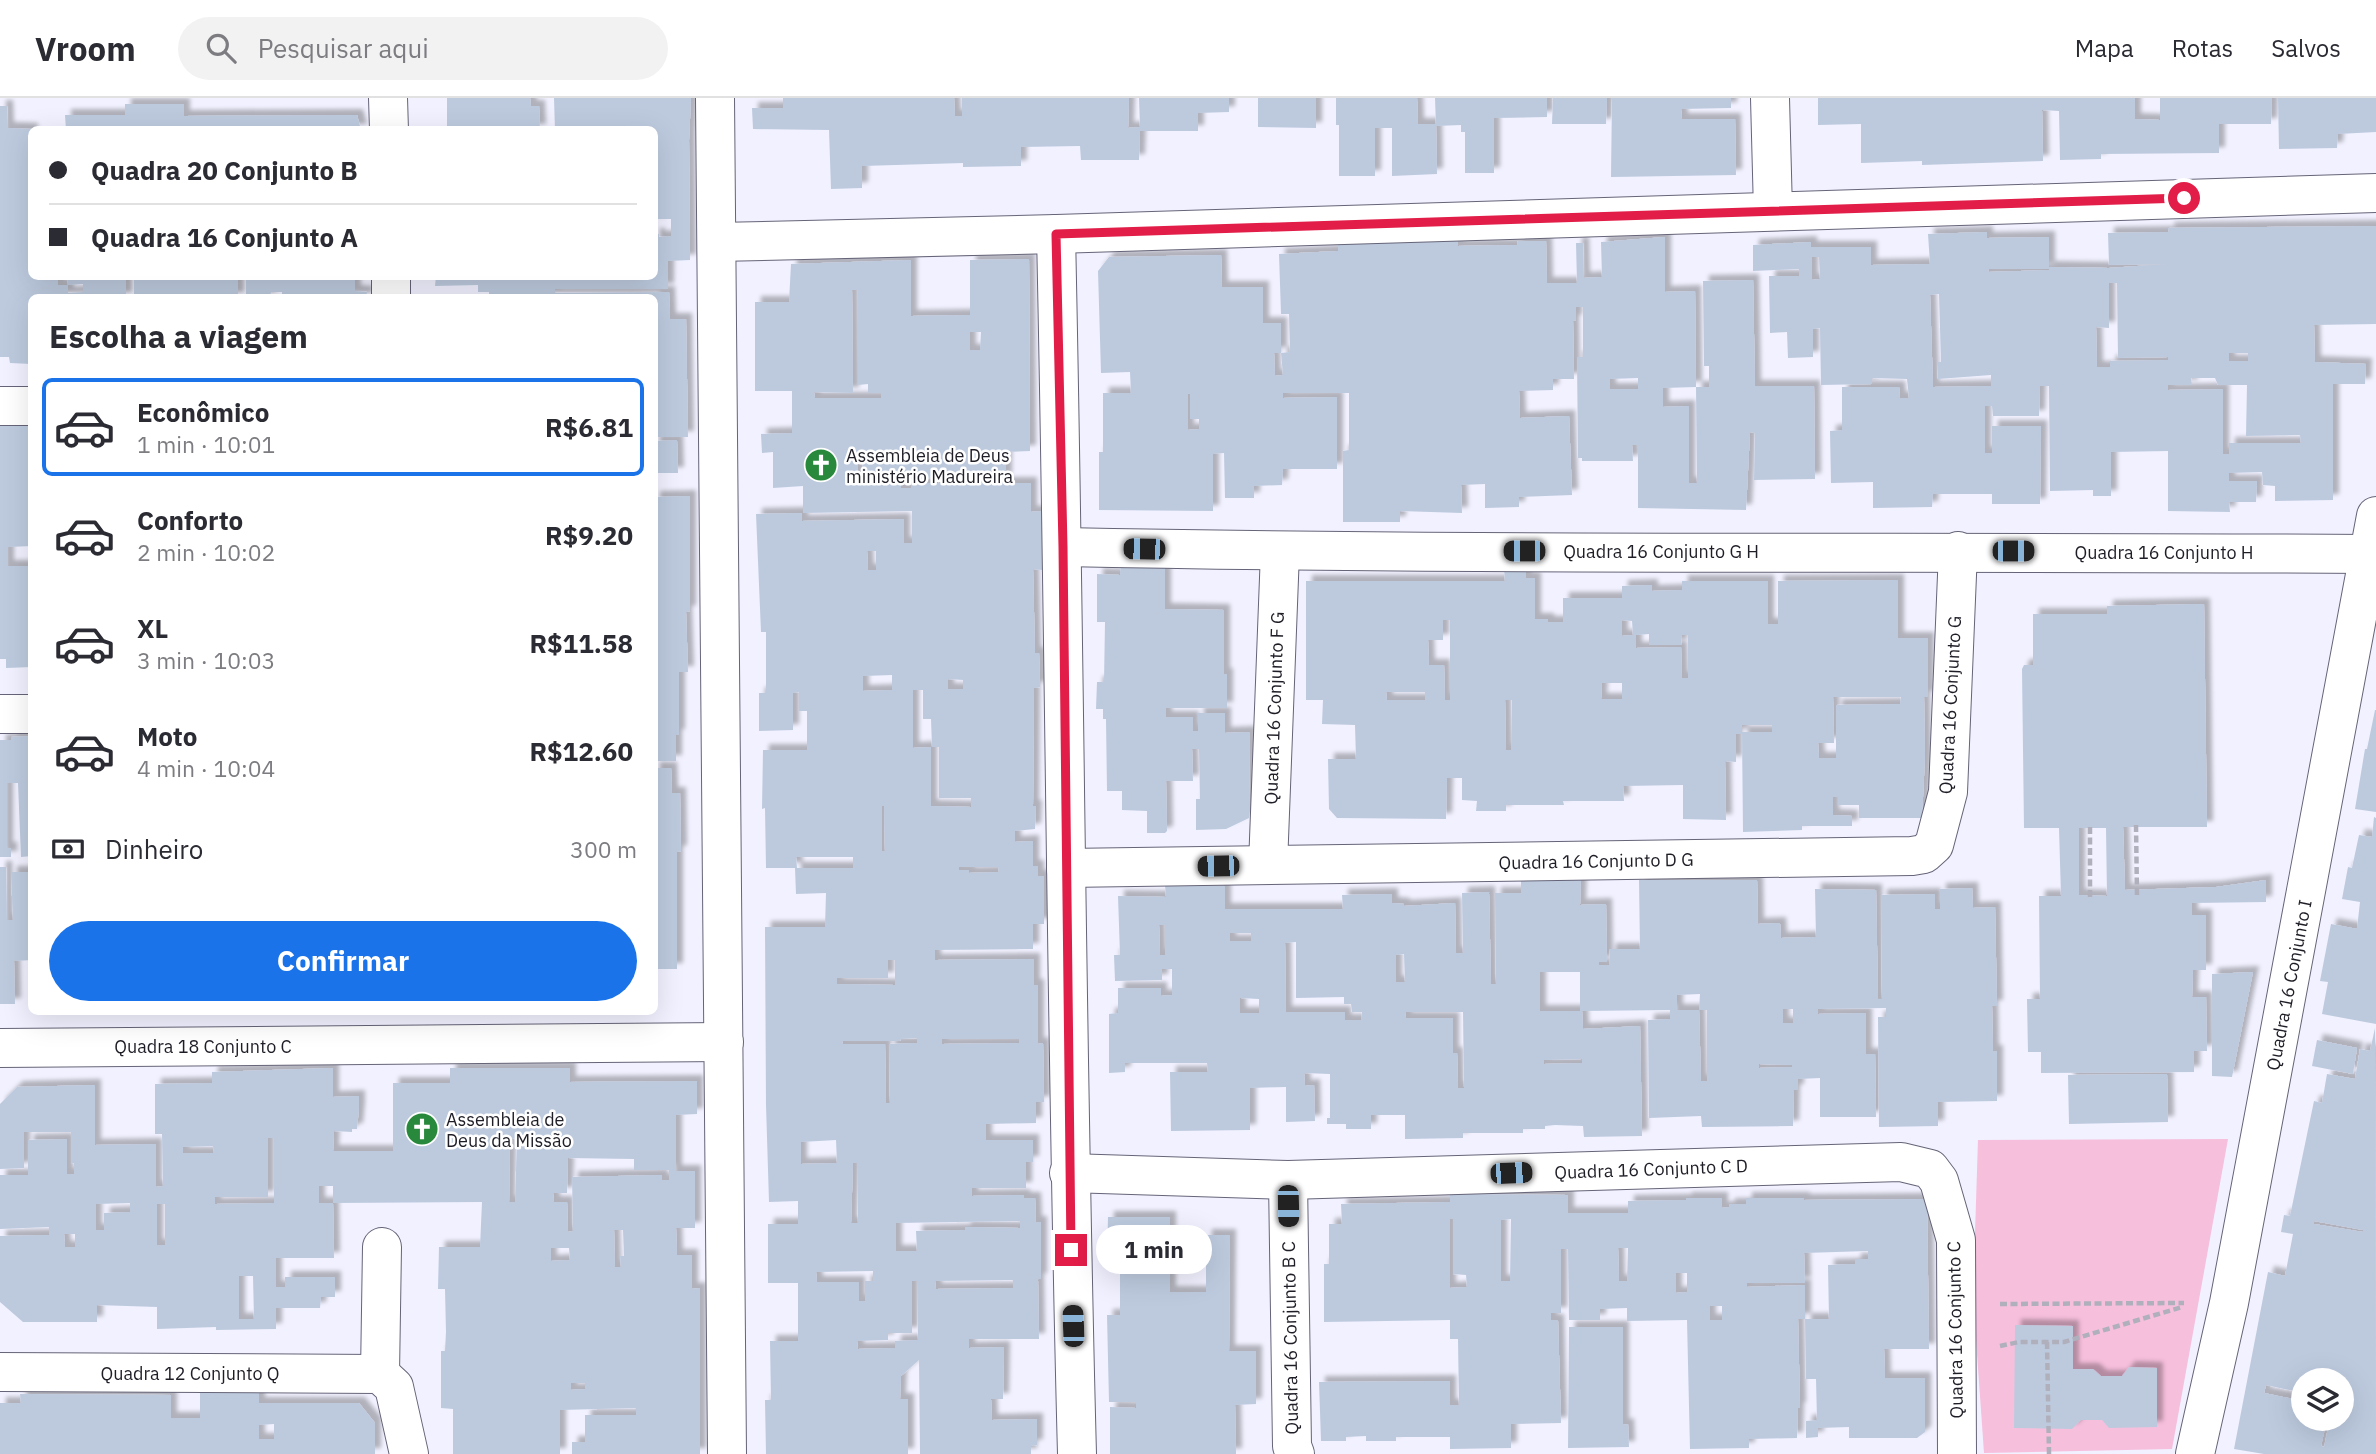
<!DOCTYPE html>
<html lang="pt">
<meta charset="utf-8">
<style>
body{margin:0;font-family:"IBM Plex Sans",sans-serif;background:#f2f2f3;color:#2b2b33;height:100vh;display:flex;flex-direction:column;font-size:26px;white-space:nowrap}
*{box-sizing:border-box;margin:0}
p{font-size:23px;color:#7c7c81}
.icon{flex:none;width:38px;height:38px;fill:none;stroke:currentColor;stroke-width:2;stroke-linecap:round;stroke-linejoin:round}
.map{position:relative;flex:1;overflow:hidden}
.side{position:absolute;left:28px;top:196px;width:630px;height:721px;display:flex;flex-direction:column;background:#fff;border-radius:10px;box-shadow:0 7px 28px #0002}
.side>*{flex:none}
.banner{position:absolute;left:28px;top:28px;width:630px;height:154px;border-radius:10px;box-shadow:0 7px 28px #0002;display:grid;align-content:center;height:154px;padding:0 21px;background:#fff}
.tools{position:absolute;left:2291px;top:1270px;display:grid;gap:14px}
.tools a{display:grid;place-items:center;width:63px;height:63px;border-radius:50%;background:#fff;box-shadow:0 7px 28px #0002;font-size:35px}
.end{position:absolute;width:32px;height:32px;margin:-16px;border:9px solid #e11d48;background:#fff;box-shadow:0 0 0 4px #fff}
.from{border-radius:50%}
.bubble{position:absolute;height:49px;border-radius:24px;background:#fff;box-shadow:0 7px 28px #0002;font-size:23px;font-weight:800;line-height:49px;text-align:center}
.car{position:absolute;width:21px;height:42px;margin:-21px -10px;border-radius:9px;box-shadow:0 0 5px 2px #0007;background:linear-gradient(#222 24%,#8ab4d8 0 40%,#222 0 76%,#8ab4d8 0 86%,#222 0)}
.banner b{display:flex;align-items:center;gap:24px;height:66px;font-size:26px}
.banner b+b{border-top:2px solid #e1e1e2}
.banner i{width:18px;height:18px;background:#2b2b33}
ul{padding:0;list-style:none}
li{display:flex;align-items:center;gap:21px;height:98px;margin:0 14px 10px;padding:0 7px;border:4px solid transparent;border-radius:10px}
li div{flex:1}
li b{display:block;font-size:26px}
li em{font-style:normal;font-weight:800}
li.active{border-color:#1a73e8}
li>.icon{width:63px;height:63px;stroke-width:1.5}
h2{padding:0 21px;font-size:32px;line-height:84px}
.pay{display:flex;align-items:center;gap:18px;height:77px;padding:0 21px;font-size:26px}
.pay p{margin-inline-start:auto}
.primary-button{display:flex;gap:14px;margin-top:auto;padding:14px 21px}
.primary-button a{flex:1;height:80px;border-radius:42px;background:#1a73e8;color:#fff;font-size:28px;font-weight:800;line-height:80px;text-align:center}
header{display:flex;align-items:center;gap:42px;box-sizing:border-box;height:98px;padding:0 35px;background:#fff;border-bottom:2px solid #e1e1e2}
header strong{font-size:33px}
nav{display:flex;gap:38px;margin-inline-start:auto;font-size:24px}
.search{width:490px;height:63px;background:#f2f2f3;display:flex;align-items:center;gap:18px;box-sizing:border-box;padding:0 24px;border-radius:38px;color:#7c7c81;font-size:26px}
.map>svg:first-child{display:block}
</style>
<header>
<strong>Vroom</strong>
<div class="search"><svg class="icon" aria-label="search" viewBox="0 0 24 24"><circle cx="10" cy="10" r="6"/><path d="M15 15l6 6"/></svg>Pesquisar aqui</div>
<nav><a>Mapa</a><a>Rotas</a><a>Salvos</a></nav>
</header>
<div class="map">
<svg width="2376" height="1356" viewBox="0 0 2376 1356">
<defs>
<filter id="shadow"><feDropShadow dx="6" dy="-6" stdDeviation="2" flood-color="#0004"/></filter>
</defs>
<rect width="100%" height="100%" fill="#f1f1ff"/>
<path fill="#f6bfdc" d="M2228,1041L2172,1351L1984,1355L1973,1198L1978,1042Z"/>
<g fill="#bdcade" fill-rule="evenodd" filter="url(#shadow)">
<path d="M447,0H530L531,8H539L540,32H447Z"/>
<path d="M554,0H691L689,42L690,162L668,163V191H555V195L669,194L670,221H686L688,339H654V200H489V194H478V187L435,188L436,178H654V136H659V139L671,138V121H658V125H654V32H555Z"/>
<path d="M783,0H954L955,18H962V0H1129L1128,30L1140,29L1139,0H1229V14L1198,15V33H1140L1139,62H1081L1080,48L1021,49V68L963,69V65L862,68V90L831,91L829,32L753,31L752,10H783Z"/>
<path d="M1258,0H1316V30L1258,29Z"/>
<path d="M1336,0H1417L1418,26H1436L1437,76L1392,78V30H1375V78H1339V27H1336Z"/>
<path d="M1435,0H1547V19L1494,20V75H1465V34H1461V27L1436,28Z"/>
<path d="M1553,0H1607L1606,26H1552Z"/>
<path d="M1612,0H1731V10L1681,11L1682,21H1735L1736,77L1611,79Z"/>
<path d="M1818,0H2135V21L2160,22V0H2272L2271,26H2219V55L2101,56V61L2060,62L2059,13L2042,12L2043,63L1922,67V63L1861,65V26L1818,27Z"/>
<path d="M2278,0H2376V34L2338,36L2337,50L2279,51Z"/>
<path d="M125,6H184V18L357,17L361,32H66L65,17H125Z"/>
<path d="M0,8H7L8,30L32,31V178H58V187H68V195L83,194V186L68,187L67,178H126V200H32V266L10,265L9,259H0Z"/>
<path d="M2376,128V226L2314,227L2315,264L2366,266L2365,286H2333V402L2275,403V388L2263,387L2262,374L2229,375V383H2257L2256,404H2229L2230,414L2168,413V353L2111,354V398H2093V392L2050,393L2049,288H2040L2039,318H1993L1992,308H1985V355H1992V328H2041L2040,406H1992V396H1933L1932,409L1873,410V384L1831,385L1830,333L1842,332V289H1899L1900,300H1909L1907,281L1872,280V286L1821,287L1820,230L1813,231V259L1788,260L1787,234L1770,235L1769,178H1799V171L1753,173V147L1811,144V149H1871V167L1930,166L1928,136L1987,134V140L2049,139V169L2109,170L2166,166L2109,167L2108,135L2169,134L2168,130ZM1812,159H1819L1820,181L1812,182ZM1988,171H2049V172L1989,174ZM2109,185H2117L2118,260L2168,259V262L2110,263V269H2097L2096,229L2109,230ZM1939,196L1941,264H1937L1938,281L1991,277V288L1933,289L1930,197ZM2229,255H2248V263H2229ZM2191,280H2215L2218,287H2247L2246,338L2300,337L2301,345H2229V356H2223V291L2168,292V287H2192Z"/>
<path d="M1665,139V194L1695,193L1696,289L1663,290V309L1689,308V385H1697L1696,289H1709V268H1704L1703,183L1753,182L1755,288H1814L1815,381L1754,382L1755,335L1750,334L1746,412L1638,410V347H1632L1633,363H1582V360H1578L1577,259H1583V209H1576V222L1573,223L1574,281H1553V292L1519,293L1520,320L1569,318L1572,397L1519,399V409L1485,410V386L1461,387L1462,415L1400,413V424H1343V353L1349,352V295H1283V300L1337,299V371H1283L1282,387L1254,388V400H1225L1224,355L1213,356V413L1099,412V354H1103V295H1131L1130,274L1101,275L1098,173L1109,159L1221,157L1222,189H1263V225H1281V255H1274L1275,278L1283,277L1281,255L1290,254L1289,216H1281L1279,156L1338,153V146L1458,143V148L1517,147L1518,143H1546L1547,185H1577L1576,145H1583L1584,180L1602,179L1601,144ZM1638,280V291H1610V281ZM1190,295V321H1199V331L1188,332V296Z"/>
<path d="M1029,161L1030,353L1006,354V381H911V377H901V390H911V385H1031V414L1042,413V472L1033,471L1035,555H1039L1040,589L1034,590L1033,708H1036L1035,731L1015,733V744L1033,743V768H1038V778H1044V826H1033V851L935,852V862L1034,861V887H1038V946L1043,945L1044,1004H1036V1025L986,1026V1042H1033V1064H1026V1090H972V1098L1024,1097V1100H1035L1036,1124H1041V1181H1038L1039,1241H969V1250L1004,1249L1003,1301H991L992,1322L1037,1321V1347L1031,1348V1356H920L919,1262L901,1278L900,1301H908V1356H766L765,1302H771L770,1243H798V1185H768V1126H798V1103L769,1104L766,1007L765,829H825L826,795L796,796L795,770H766L765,710L762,711L763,652H807V613H799V594L793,595V632L759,633V595H766V534H761L756,416L802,415V423L904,421V445H912V413L803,415V388L773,390V354L762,355L761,336L792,335V293H755V204H789L791,166L911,162V218L970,217V162ZM852,192H858V287L868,286V295H881V300H815L814,294L853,295ZM970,234H981L980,252H970ZM858,354H862L863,382H858ZM867,453H876V472H868ZM892,577V592L863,593V578ZM948,581L963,582V591H948ZM913,592H923V621H931L932,649H939V700H971V709L931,708V649L913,650ZM882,708H884L885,753H882ZM796,759H853V770H797ZM959,769H998L999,774L969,775V772H959ZM888,862H895V887L837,886V880H888ZM917,940V945L889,946L890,1005H886L885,946H843L842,943H900L901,941ZM942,941H1019V945L942,946ZM836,1042L837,1065L801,1066V1044ZM853,1065H857L858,1125H851ZM1020,1123V1130L965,1129V1132L916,1133L917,1153H896V1125ZM873,1173V1183H865V1203H859V1184H817L816,1174ZM1013,1182V1190L936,1191L935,1183ZM912,1183H917L918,1242L895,1243V1250L858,1251L857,1243L888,1242V1235H912Z"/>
<rect x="134" y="178" width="104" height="22"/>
<path d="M246,178H355V193L367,194L366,200H282V194H271L270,200H246Z"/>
<path d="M0,321H32V448L8,449V468H31L32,569L6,570V561H0Z"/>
<path d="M677,342L678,375H654V343Z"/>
<path d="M690,398V513L686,514L688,574H679V637H676V663H654V399Z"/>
<path d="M1121,462H1165V511L1224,512V576H1227V610H1166V619H1193V633H1198V615H1225V635L1250,634L1249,720L1226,731L1196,732V701H1200L1199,651H1192L1193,683H1166L1167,733L1165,735H1147V713L1122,712V693H1107L1106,621H1103V611H1096L1097,584H1104L1105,524H1097V476L1120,477Z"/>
<path d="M1504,470H1526V480H1535V521H1548V524H1563V500H1622V488L1652,487V493L1682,492V483H1768V526H1778V483L1898,482V540H1928V599H1924L1925,658L1922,720H1859V707H1838V699H1833V717L1852,718V728H1802V732L1743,734L1742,634H1772V627H1742V636H1736V664L1725,663L1726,722L1683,721V687L1623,688L1624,703H1563L1564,707H1506V713H1476L1477,703L1462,702V680H1447L1446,721L1337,720L1329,711L1328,661H1356L1355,627L1322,626L1323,602H1306V483H1505ZM1443,522H1450V602H1445L1444,567H1429L1428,542H1443ZM1622,522L1632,523L1633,537L1622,538ZM1649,536V547H1681L1682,537H1688V580H1682L1681,549L1636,550V537ZM1602,585H1622V601H1601ZM1386,594H1425V602H1387ZM1833,599H1901L1900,606L1836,607V660H1819L1818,645H1834ZM1505,602H1512L1511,652H1506Z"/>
<path d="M2204,506L2207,729H2123L2125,792L2216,789L2266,782V804L2192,805V817H2206V872H2193L2192,899H2206L2207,953H2194V974L2041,975V954H2028L2027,901H2040L2039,798H2061L2059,730H2024L2022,571L2024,567H2033V516H2107V508ZM2079,730H2106L2107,798L2079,797Z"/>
<path d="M2375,612H2376V714L2355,711L2365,651H2367Z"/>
<path d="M32,638V758L21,759L18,685H7V750H11V759H0V642H11V639Z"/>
<path d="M654,670H671L672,695H680L681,753L677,754V871H654Z"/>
<path d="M2374,719L2376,720V926L2322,916L2328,884L2320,883L2331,826L2357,831L2360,804L2342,801L2348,769L2352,770L2359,737L2372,739Z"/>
<path d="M0,769H6L7,822H13L11,774H32V862L14,863L15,906H0Z"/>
<path d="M1581,781L1580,807L1606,806L1607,864H1599V867H1609L1610,851H1640L1639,782H1757L1758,826L1780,825L1781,840L1816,839L1815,791L1876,792L1878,901H1882L1881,797L1935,796V811H1940V791L1972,790L1973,810L1995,809L1997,908H1992L1993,953H1997V1003L1938,1004V1028L1879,1029L1878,919H1886V910L1818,911V916L1866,915V956H1875L1876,1019H1820V980L1798,981V992H1794L1793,1028L1702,1029L1701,1018L1649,1020L1648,922L1670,921V912L1580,913H1582L1583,931L1640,928L1642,1038L1584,1039L1583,1028L1555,1027L1545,1028V1031H1523V1035H1463V1040L1405,1041V1017H1371V1031H1346V1026H1327V1020H1330V976L1304,975L1305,988L1314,987L1315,1023L1286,1024V989L1250,990V1032L1171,1033L1170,974H1208L1207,965H1125V974L1109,975V916L1118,915V890H1161V898L1172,897V871H1162V882L1115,883L1114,857H1120L1118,798L1166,799L1165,787L1225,788V811H1343L1342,797L1392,796V805L1404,806V808L1455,805L1456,855H1463L1462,795L1489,794L1491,886H1496L1495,795H1521V782ZM1159,827H1165V857H1160ZM1230,835H1251V843H1230ZM1296,844V900L1344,899V906H1351L1352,914H1362L1361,922H1345V914H1286L1285,845ZM1404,856L1405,884H1396V857ZM1540,874H1580V913H1540ZM1700,896L1699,912H1707V983H1701L1699,912H1677V897ZM1240,900L1259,901V915H1240ZM1783,911H1793V925H1783ZM1405,914H1463L1464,990H1458L1457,955H1453V920H1406ZM1582,961V965L1544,966V962ZM1759,966L1792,967V969L1759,970Z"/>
<path d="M2253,874L2232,979L2212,978V876Z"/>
<path d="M2375,930L2376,1356H2264L2234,1351L2268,1174L2285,1178L2293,1136L2281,1134L2284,1117L2290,1118L2314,1003L2322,1005L2327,976L2355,981L2360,951L2370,953ZM2314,1123L2363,1132V1134L2314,1126ZM2303,1283H2342V1291L2347,1293L2346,1302L2342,1300V1321H2330L2324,1349L2321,1348L2327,1321H2303ZM2266,1287L2299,1294L2298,1302L2264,1295Z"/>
<path d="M2317,942L2357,950L2353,976L2312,968Z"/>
<path d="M333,970V999L359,998V1010L357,1031H352V1034L334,1033L333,1053H393V985H450V970H570V984L697,983V1016L676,1017V1073H695V1130H676L677,1157H692V1191L700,1190V1356H572V1344H585V1317H636V1310L560,1312V1356H453V1311L441,1310V1253H445L446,1234L445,1191H438L439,1149H480L482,1104L333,1105V1088H319V1105H333L334,1160H276V1189H285V1179H335V1199H321L320,1210H276V1231L216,1232V1229L157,1231V1209L97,1207V1224H23L0,1204V1138L49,1137V1129L0,1131V1077H28V1042L67,1041V1076H74V1065L71,1066V1034H24V1070L0,1071V1006L17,989L95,987V1047L156,1046V1089L163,1088L162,1036H155V986L212,985V974ZM268,1040H274V1105L215,1106V1099H268ZM510,1040L517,1041L515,1104H509ZM213,1048L214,1055H183V1049ZM568,1060L634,1061V1072H669V1082H662V1077L572,1079L573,1133L568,1134L567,1104H554L553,1095H567ZM130,1105V1114L104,1115V1132H96V1106ZM157,1106H165V1147H157ZM614,1132H623L624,1158H620L621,1169H615ZM64,1136H75V1149H65ZM551,1150H569L570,1162L551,1163ZM239,1178H253L254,1221H239ZM571,1285H585V1291L571,1292Z"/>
<path d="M2167,976L2168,1024L2069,1026L2068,977Z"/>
<path d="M1450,1096L1568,1097V1115H1628V1103L1686,1102V1100H1722V1110L1729,1109V1106H1746V1100H1804V1102L1927,1101L1929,1251H1884L1885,1280H1925V1334L1917,1340H1849V1329L1818,1330V1339L1806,1340V1323L1817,1322L1816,1281H1806L1805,1221H1829L1828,1167L1855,1166V1161H1868V1153L1804,1155L1805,1185H1747V1189L1805,1187V1221H1798L1800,1310H1798L1797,1340L1749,1341V1350L1690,1351L1687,1222L1627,1223V1210L1600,1211V1222H1569L1568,1151H1561V1215H1551V1222H1558L1561,1325L1511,1326V1350L1450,1351V1339H1396V1343H1366V1338L1346,1339V1343H1321L1319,1284L1450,1283V1307H1459L1458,1241H1450V1222L1324,1224V1166H1329V1126H1342L1341,1106L1450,1104ZM1450,1121H1453V1176L1466,1177L1467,1189L1450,1190ZM1511,1121L1510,1183H1501V1122ZM1618,1150H1628L1627,1183H1619ZM1676,1175H1687V1194L1676,1195ZM1710,1208H1722V1222H1710Z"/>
<path d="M1108,1119H1170V1194H1206V1137H1230L1229,1253H1256V1306L1235,1307L1236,1356H1110V1309L1136,1310V1304H1109L1107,1217H1120V1164H1107Z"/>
<path d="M2015,1227L2073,1228V1271H2093L2101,1278H2122L2129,1269L2157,1270V1329L2109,1330L2102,1322H2081L2072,1331L2014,1330Z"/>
<path d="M1569,1229H1623V1327L1628,1326L1629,1349L1568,1350Z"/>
<path d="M259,1294V1305H359L375,1325V1356H0V1305H21L20,1296L171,1297V1320H200V1295ZM274,1326V1341H259V1327Z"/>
</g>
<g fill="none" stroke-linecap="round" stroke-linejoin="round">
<defs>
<g id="minor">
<path d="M388,0L389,32"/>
<path d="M715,0L727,1356"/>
<path d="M1770,0L1773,113"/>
<path d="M1056,136C1065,543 1066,949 1077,1356"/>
<path d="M717,144L1056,136L2376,95"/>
<path d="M391,178V200"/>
<path d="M0,308H32"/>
<path d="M1063,449C1498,458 1934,453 2370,456"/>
<path d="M0,616H32"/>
<path d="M1268,767L1280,454"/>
<path d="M1066,770L1912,758L1924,756L1934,747L1948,694L1958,453"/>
<path d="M0,950L724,944"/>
<path d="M1069,1075L1288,1082L1901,1064L1930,1071L1939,1083L1956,1142L1957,1356"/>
<path d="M1288,1082L1292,1348L1295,1356"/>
<path d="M0,1274L380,1276L394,1289L409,1356"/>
<path d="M380,1276L382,1149"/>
<path d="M2195,1356L2229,1205L2376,418"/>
</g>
</defs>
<use href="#minor" stroke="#656478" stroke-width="40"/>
<g stroke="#b0b0bc" stroke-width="4.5" stroke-dasharray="7 3.5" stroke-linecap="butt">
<path d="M2136,727L2137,798"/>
<path d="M2090,799V728"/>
<path d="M2000,1206L2184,1205"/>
<path d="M2047,1244L2049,1356"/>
<path d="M2000,1248L2019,1244H2064L2182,1209"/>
</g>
<use href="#minor" stroke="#fff" stroke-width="38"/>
</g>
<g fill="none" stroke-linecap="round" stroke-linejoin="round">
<path stroke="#e11d48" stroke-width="9" d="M1071,1152L1063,449L1056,136L2184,100"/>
</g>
<defs>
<symbol id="church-disc" viewBox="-11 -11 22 22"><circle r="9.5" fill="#28893c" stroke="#fff"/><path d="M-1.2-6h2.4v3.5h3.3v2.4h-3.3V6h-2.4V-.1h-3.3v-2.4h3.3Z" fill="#fff"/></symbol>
</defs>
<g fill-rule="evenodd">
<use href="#church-disc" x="802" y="348" width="38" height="38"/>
<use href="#church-disc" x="403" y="1012" width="38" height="38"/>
</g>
<g text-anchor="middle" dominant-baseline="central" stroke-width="5" stroke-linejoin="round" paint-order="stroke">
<g font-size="18" fill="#1f1e27" stroke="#fff" text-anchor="start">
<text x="846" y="357">Assembleia de Deus<tspan x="846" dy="21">ministério Madureira</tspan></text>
<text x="446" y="1021">Assembleia de<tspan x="446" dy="21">Deus da Missão</tspan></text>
</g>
<g font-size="18" fill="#1f1e27" stroke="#fff">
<text x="1661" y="453">Quadra 16 Conjunto G H</text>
<text x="2164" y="454">Quadra 16 Conjunto H</text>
<text transform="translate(1950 607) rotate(-87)">Quadra 16 Conjunto G</text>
<text transform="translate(1274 610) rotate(-88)">Quadra 16 Conjunto F G</text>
<text transform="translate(1596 763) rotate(-1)">Quadra 16 Conjunto D G</text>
<text transform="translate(2289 887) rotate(-79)">Quadra 16 Conjunto I</text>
<text x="203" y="948">Quadra 18 Conjunto C</text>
<text transform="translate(1651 1071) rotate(-2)">Quadra 16 Conjunto C D</text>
<text transform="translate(1955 1232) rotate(-91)">Quadra 16 Conjunto C</text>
<text transform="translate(1290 1240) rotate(-91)">Quadra 16 Conjunto B C</text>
<text x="190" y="1275">Quadra 12 Conjunto Q</text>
</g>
</g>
</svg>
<div class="tools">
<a><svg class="icon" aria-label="layers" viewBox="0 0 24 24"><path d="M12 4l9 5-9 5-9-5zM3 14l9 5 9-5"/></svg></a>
</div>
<i class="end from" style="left:2184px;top:100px"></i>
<i class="end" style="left:1071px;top:1152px"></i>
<div class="bubble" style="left:1096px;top:1127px;width:116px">1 min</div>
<i class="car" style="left:1144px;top:451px;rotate:271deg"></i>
<i class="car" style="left:1524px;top:453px;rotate:270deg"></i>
<i class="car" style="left:2013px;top:453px;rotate:90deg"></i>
<i class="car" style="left:1218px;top:768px;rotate:269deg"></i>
<i class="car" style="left:1511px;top:1075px;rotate:88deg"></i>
<i class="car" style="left:1288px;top:1108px;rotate:179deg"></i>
<i class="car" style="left:1073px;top:1228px;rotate:358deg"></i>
<div class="banner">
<b><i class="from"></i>Quadra 20 Conjunto B</b>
<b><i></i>Quadra 16 Conjunto A</b>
</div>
<section class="side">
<h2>Escolha a viagem</h2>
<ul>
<li class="active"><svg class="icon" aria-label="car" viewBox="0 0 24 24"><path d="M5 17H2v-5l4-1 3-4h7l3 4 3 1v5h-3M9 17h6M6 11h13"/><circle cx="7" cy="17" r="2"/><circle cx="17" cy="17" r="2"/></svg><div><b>Econômico</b><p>1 min · 10:01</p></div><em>R$6.81</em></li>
<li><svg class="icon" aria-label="car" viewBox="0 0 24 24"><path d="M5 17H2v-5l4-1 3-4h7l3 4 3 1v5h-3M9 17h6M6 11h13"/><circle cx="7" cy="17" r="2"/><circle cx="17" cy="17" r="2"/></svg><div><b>Conforto</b><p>2 min · 10:02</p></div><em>R$9.20</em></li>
<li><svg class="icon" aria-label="car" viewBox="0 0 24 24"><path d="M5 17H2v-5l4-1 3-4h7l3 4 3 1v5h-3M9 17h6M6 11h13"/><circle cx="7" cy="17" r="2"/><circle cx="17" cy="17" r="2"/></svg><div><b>XL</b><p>3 min · 10:03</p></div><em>R$11.58</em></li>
<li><svg class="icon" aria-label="car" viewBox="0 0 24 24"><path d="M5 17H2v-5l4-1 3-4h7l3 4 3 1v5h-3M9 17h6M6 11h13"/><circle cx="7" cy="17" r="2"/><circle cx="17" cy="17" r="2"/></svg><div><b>Moto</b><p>4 min · 10:04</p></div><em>R$12.60</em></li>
</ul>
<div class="pay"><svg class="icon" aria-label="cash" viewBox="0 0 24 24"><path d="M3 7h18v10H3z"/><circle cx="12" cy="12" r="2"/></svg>Dinheiro<p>300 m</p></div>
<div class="primary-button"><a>Confirmar</a></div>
</section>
</div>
